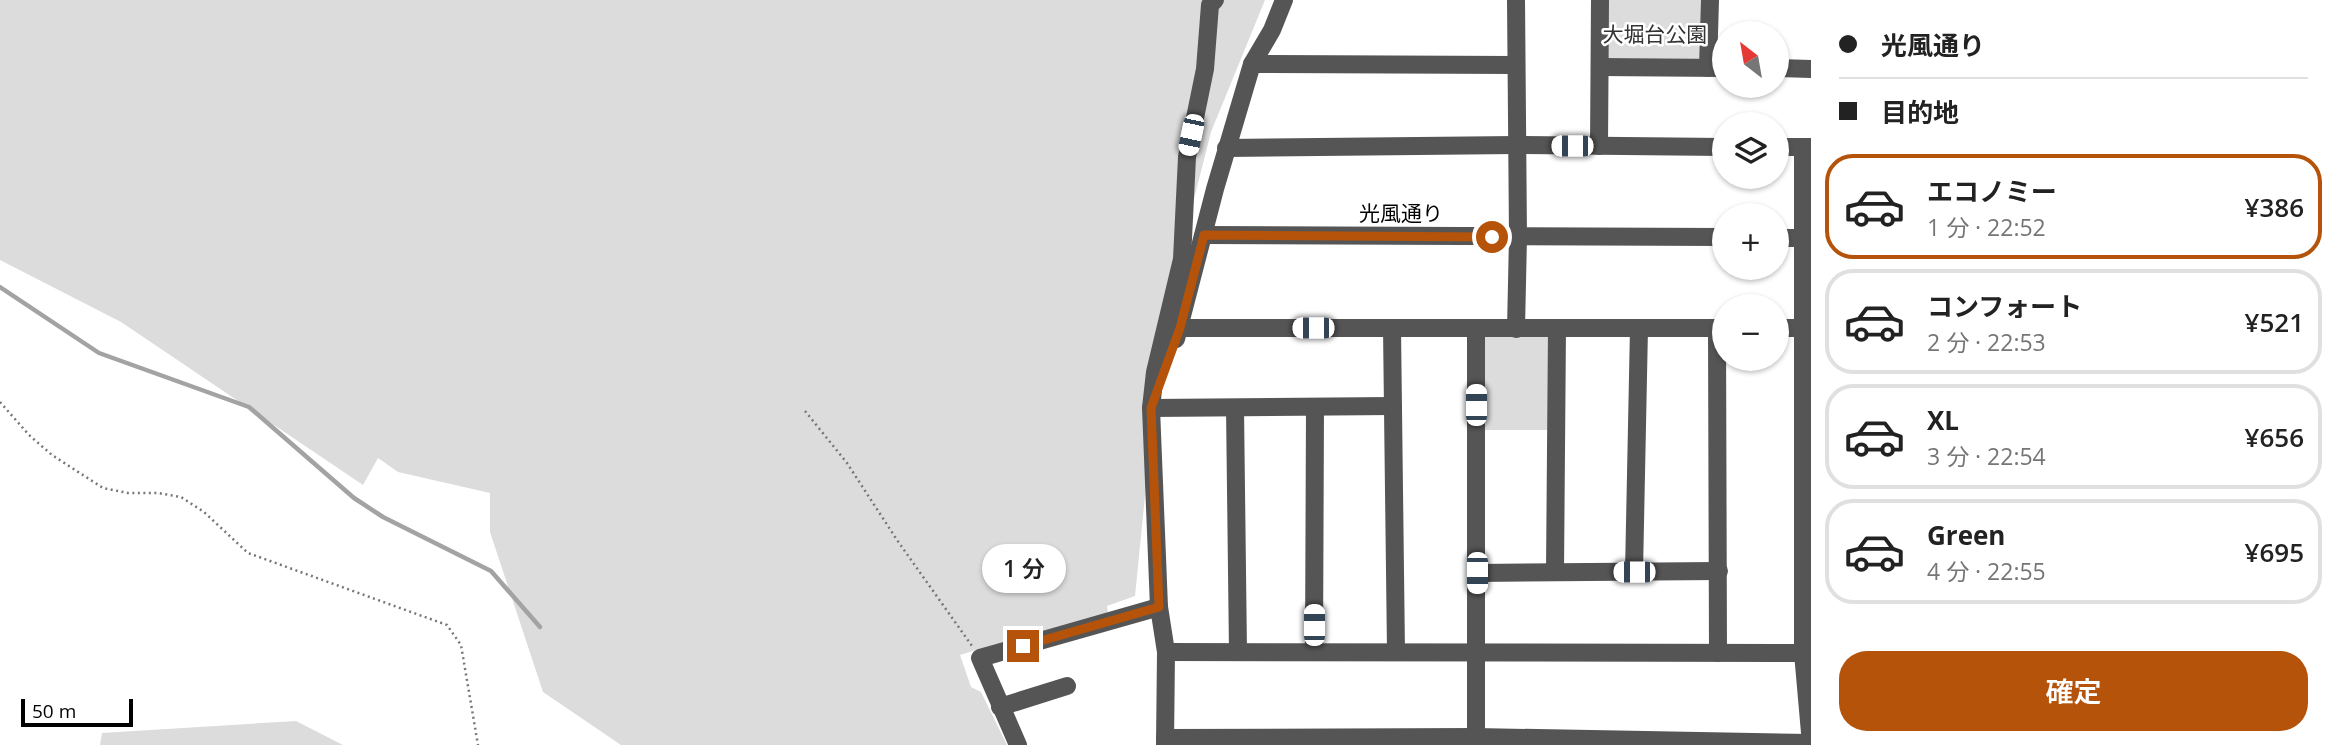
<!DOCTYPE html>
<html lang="ja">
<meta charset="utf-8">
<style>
body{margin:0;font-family:"Open Sans","Noto Sans JP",sans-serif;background:#f6f6f6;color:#222;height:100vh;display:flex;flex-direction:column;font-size:26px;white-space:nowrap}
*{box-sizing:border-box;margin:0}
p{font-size:23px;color:#767676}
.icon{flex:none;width:38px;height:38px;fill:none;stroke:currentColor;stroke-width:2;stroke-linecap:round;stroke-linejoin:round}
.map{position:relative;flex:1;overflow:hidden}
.details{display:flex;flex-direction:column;background:#fff;width:525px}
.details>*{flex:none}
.hud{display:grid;align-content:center;height:154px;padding:0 28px;background:#fff}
.needle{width:46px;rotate:329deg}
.tools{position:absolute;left:1712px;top:21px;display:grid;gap:14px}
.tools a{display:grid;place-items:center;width:77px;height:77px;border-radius:50%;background:#fff;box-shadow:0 2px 5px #0004;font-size:35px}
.scale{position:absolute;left:21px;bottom:18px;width:112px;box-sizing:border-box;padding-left:7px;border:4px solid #000;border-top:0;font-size:19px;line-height:24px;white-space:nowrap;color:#000;-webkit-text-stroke:5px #fff;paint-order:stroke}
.end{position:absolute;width:32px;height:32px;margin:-16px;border:9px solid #b45309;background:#fff;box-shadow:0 0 0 4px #fff}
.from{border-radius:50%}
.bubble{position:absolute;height:49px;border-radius:24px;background:#fff;box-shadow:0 2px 5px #0004;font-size:23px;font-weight:600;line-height:49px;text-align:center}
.car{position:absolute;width:21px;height:42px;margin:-21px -10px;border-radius:9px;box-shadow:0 0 5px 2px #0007;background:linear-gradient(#fff 24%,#345 0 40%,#fff 0 76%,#345 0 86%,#fff 0)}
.hud b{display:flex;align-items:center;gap:24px;height:66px;font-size:26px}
.hud b+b{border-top:2px solid #e0e0e0}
.hud i{width:18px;height:18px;background:#222}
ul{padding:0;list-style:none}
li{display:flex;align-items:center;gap:21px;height:105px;margin:0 14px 10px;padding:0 14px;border:4px solid #e0e0e0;border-radius:28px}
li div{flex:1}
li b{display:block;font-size:26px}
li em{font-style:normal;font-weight:600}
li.selected{border-color:#b45309}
li>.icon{width:63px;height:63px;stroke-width:1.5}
.primary-button{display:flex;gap:14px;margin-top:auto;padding:14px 28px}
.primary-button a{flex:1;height:80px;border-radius:28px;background:#b45309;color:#fff;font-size:28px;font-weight:600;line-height:80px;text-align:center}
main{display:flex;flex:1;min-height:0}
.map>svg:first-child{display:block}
</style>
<main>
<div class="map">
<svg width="1811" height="745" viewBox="0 0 1811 745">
<rect width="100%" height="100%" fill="#fff"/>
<g fill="#dcdcdc">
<path d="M0,0H1265L1211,132L1162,325L1135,596L1107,606L1108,614L992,645L960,655L971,687L981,692L1007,745H621L543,692L490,532V493L398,472L378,458L363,485L121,322L0,260Z"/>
<path d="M1600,0H1710L1708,68L1600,67Z"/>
<path d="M1476,328H1557L1556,430H1476Z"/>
<path d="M296,721L343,745H100L102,733Z"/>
</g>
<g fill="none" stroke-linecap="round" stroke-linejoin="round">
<path stroke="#a3a3a3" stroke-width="4.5" d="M0,287L99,353L249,407L354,498L383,517L491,571L540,627"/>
<g stroke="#777" stroke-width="2.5" stroke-dasharray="2 3.5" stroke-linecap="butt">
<path d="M0,402L29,435L52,455L103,488L128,493H158L181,497L204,512L248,553L447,625L461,645L478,745"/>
<path d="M805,411L847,463L897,540L972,646"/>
</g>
<g stroke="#555" stroke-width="18">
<path d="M1516,0L1518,237L1516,329"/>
<path d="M1252,64L1516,65"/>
<path d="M1600,67L1724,68"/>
<path d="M1708,68L1710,0"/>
<path d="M1776,68L1811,69"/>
<path d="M1599,146L1600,0"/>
<path d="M1776,147H1811"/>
<path d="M1803,147V653L1811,744"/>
<path d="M1226,148L1516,145L1724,147"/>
<path d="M1204,235L1724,237"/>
<path d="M1776,238H1811"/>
<path d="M1180,328H1724"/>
<path d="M1392,328L1396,652"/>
<path d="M1717,328L1718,653"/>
<path d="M1776,328H1811"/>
<path d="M1176,339L1215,189L1252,64L1272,30L1284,0"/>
<path d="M1151,408L1393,406"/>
<path d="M1235,408L1238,652"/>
<path d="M1555,572L1557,328"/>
<path d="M1634,572L1639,328"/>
<path d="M1477,573L1719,571"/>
<path d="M1166,652L1811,653"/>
<path d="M1314,652L1315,407"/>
<path d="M1000,707L1067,686"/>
<path d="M1165,738L1476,737L1810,743"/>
<path d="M1018,745L980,658L1159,607"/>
<path d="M1165,745L1166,652L1159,607L1151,408L1155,372L1182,259L1187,157L1205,69L1210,5L1215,0"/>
<path d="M1476,745V328"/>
</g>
</g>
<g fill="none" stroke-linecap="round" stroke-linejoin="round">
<path stroke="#b45309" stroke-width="9" d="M1023,646L1159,607L1151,408L1180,328L1204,235L1492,237"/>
</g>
<g text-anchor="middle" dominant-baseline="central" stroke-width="5" stroke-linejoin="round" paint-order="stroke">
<g font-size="21" fill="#333" stroke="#fff">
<text x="1655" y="34">大堀台公園</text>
</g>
<g font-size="21" fill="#000" stroke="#fff">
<text x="1401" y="213">光風通り</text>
</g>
</g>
</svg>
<div class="tools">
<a><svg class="needle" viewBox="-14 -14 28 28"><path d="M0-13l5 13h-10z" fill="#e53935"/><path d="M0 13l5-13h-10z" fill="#767676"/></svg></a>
<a><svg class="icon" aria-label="layers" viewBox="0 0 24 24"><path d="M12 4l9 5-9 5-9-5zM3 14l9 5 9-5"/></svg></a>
<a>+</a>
<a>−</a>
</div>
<div class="scale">50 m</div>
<i class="end from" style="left:1492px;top:237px"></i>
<i class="end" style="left:1023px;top:646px"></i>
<div class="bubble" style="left:982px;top:544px;width:84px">1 分</div>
<i class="car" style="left:1191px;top:135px;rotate:192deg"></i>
<i class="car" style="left:1572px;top:146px;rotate:270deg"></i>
<i class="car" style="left:1313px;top:328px;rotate:270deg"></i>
<i class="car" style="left:1476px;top:405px;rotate:0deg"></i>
<i class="car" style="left:1634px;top:572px;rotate:270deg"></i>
<i class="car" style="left:1477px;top:573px;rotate:180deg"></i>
<i class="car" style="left:1314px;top:625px;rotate:0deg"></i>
</div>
<section class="details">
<div class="hud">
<b><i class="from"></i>光風通り</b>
<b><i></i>目的地</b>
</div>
<ul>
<li class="selected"><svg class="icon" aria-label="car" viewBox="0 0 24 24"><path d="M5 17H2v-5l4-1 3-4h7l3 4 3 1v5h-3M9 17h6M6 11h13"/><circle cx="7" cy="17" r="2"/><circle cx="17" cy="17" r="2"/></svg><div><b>エコノミー</b><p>1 分 · 22:52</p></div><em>¥386</em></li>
<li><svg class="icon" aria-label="car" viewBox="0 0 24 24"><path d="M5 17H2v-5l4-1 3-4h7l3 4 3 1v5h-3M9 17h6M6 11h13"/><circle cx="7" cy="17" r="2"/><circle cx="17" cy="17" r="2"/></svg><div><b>コンフォート</b><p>2 分 · 22:53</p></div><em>¥521</em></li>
<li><svg class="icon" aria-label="car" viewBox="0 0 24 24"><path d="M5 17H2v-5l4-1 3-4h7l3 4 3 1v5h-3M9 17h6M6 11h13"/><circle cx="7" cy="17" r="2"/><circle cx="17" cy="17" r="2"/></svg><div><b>XL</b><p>3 分 · 22:54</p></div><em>¥656</em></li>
<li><svg class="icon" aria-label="car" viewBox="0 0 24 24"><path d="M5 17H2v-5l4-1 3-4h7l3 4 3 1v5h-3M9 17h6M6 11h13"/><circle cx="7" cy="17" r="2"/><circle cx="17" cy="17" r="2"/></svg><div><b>Green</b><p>4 分 · 22:55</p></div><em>¥695</em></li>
</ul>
<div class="primary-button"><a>確定</a></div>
</section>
</main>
